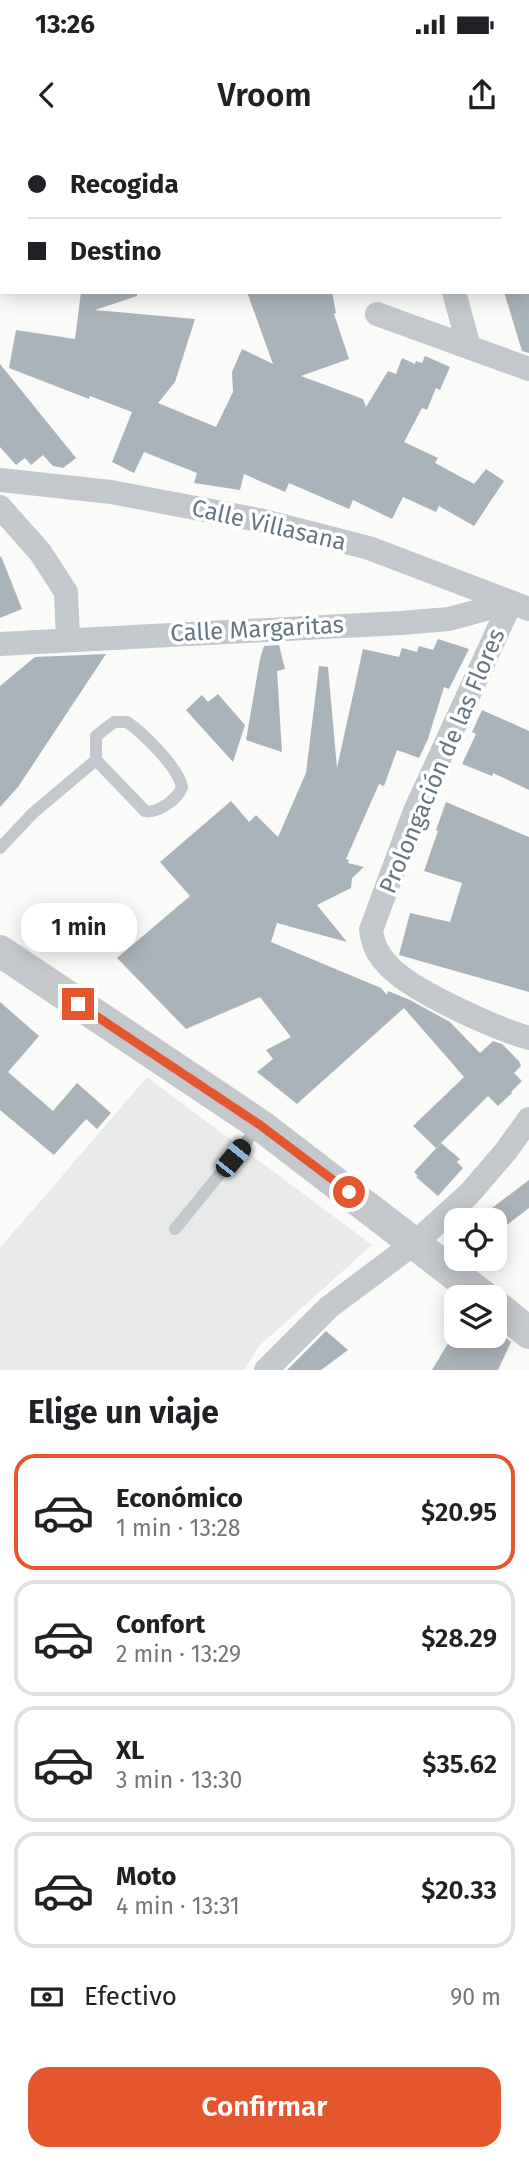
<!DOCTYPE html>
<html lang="es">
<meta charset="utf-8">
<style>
body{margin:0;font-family:"Fira Sans",sans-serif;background:#f6f6f6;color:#202124;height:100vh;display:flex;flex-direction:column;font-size:26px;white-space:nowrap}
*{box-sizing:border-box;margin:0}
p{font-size:23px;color:#757577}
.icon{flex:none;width:38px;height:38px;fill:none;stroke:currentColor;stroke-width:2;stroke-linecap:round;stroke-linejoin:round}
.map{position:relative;height:1230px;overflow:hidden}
.details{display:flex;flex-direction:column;background:#fff;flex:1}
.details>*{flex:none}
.top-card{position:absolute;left:0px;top:0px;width:530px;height:154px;box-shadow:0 4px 18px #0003;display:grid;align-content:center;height:154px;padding:0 28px;background:#fff}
.tools{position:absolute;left:444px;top:1068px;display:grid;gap:14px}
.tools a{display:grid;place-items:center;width:63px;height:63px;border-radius:14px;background:#fff;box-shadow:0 4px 18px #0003;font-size:35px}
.end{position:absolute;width:32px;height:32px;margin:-16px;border:9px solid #e4572e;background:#fff;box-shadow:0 0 0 4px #fff}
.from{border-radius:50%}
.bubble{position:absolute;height:49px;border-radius:21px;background:#fff;box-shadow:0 4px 18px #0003;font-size:23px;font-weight:600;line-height:49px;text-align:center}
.car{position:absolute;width:21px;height:42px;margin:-21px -10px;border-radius:9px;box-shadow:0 0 5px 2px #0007;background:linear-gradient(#222 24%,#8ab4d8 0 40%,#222 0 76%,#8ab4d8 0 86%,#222 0)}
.top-card b{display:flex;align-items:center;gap:24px;height:66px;font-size:26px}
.top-card b+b{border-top:2px solid #e0e0e0}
.top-card i{width:18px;height:18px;background:#202124}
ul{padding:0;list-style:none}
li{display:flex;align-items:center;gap:21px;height:116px;margin:0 14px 10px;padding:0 14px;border:4px solid #e0e0e0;border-radius:21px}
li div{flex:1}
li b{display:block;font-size:26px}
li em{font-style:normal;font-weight:600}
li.on{border-color:#e4572e}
li>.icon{width:63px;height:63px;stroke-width:1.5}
h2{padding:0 28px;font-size:32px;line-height:84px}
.pay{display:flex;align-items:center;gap:18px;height:77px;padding:0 28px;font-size:26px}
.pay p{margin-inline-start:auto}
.primary-button{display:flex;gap:14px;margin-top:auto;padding:14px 28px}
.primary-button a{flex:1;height:80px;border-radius:21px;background:#e4572e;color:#fff;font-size:28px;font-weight:600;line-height:80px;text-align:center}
.status{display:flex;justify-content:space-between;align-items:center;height:49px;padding:0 35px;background:#fff;direction:ltr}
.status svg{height:19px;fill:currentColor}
header{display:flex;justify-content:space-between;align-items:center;height:91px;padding:0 28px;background:#fff;font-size:32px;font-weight:600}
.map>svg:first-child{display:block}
</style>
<div class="status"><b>13:26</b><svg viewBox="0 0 49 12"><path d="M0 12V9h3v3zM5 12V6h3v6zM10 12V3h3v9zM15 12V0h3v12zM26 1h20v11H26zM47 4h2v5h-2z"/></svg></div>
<header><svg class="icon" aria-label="back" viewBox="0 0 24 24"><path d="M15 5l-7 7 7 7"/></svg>Vroom<svg class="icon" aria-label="share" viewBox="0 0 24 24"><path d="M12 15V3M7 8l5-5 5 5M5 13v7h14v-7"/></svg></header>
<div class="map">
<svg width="529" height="1230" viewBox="0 0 529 1230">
<rect width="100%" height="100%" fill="#fafaf8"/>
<path fill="#e8e9e9" d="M147,937L372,1105L259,1206L244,1230H0V1108Z"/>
<g fill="#aab3b9">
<path d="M81,152H137V156L95,170L195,179L175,242L158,263L216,287L233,252L232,232L242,209L273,224L247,152H332L336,173L334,174L349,219L301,236L363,259L366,267L388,231L396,234L402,218L415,224L416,221L422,223L425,216L450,227L440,250L436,248L427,270L422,268L404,302L438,318L435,323L474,344L486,329L504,341L474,386L439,366L436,372L403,357L392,379L353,360L349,369L289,343L285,352L244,334L240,350L194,343L197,333L144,312L134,333L112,322L132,272L90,256L89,259L9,228L16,190L75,199Z"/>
<path d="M504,152H529V213L522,211Z"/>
<path d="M0,224L76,318L63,328L53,326L43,315L31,325L25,318L16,325L0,307Z"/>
<path d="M1,416L22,469L0,478V417Z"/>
<path d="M438,499L469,509L449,549L444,547L428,599L419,618L397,610L384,646L379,644L346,719L349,720L348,723L364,727L352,738L351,748L317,765L347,802L277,783L271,802L381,848L387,855L388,851L410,860L450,882L480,913L493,901L502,904L519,921L521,926L514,933L522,941L511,952L512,953L498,966L488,956L436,1008L413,986L464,937L404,868L297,964L257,932L273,919L266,910L291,897L260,857L186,889L117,818L190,756L160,722L231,661L249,682L256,675L278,697L306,633L319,526L328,527L337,628L363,509L399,517L402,508L417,512L419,506L433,510Z"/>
<path d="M279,505L285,529L277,531L282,612L246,600L260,519L264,506Z"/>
<path d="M106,514L18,647L0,667V546L35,517Z"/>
<path d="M218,554L245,585L233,622L186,570L202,555L208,562Z"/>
<path d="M482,570L529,591V650L493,633L492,636L462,624L476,594L472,592Z"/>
<path d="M446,662L529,697V852L399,815L410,773L450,782L462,743L424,731L438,691L436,690Z"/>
<path d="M0,862L39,896L8,932L53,971L77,943L111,973L97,989L86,979L54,1015L0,970Z"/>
<path d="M441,1003L460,1019L457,1022L463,1028L438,1056L416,1037L418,1036L414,1032Z"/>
<path d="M529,1040V1068L495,1094V1077L488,1071Z"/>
<path d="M326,1191L348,1210L321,1230H287Z"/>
<path d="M453,1195H503L511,1202L498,1230H432Z"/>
</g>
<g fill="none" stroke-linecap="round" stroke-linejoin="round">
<g stroke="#c3c8cc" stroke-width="12">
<path d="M72,0L74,2"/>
<path d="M418,0V2"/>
<path d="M0,708L33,673L96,620V596L114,582H127C144,594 178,627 182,647C178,659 157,674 145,671L96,620"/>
<path d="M175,1089L259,986"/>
</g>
<g stroke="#c3c8cc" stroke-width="24">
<path d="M454,152L469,207"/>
<path d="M377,174L529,229"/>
<path d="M0,340L111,352L264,381L369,408L529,469"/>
<path d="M0,367L40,412L66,452L68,499"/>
<path d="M511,462L415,671L371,790C373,803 376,812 386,823C408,850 495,888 529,898"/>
<path d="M0,504L401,483L449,479L511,462"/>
<path d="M266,1230L329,1167L416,1102L469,1054L506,1011L529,979"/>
</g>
<g stroke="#c3c8cc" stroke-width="32">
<path d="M0,811L260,985L484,1157"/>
<path d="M495,1165L529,1193"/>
</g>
</g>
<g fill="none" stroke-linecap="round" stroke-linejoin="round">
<path stroke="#e4572e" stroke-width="9" d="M78,864L260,985L349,1052"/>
</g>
<g text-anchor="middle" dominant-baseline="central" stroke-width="7" stroke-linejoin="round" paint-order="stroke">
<g font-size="24" fill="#657683" stroke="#fff">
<text transform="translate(269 385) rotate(13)">Calle Villasana</text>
<text transform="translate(257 489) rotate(-3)">Calle Margaritas</text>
<text transform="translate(442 621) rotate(-67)">Prolongación de las Flores</text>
</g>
</g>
</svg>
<div class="tools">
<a><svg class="icon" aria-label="locate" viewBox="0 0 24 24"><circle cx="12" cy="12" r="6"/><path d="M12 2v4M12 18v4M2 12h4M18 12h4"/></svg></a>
<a><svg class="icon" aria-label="layers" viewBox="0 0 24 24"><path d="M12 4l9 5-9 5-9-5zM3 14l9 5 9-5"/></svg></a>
</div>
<i class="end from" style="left:349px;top:1052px"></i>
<i class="end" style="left:78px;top:864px"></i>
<div class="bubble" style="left:21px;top:763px;width:116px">1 min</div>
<i class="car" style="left:233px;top:1018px;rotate:39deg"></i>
<div class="top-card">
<b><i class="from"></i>Recogida</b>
<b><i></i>Destino</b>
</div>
</div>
<section class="details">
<h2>Elige un viaje</h2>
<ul>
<li class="on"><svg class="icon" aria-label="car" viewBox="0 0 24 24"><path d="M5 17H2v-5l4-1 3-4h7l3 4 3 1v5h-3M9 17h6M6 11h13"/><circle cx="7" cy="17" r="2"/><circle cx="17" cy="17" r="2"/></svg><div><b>Económico</b><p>1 min · 13:28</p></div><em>$20.95</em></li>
<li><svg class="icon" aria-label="car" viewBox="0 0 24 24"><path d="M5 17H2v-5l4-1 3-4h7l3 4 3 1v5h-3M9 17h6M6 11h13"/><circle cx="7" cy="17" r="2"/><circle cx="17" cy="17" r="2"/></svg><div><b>Confort</b><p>2 min · 13:29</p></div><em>$28.29</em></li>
<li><svg class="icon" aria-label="car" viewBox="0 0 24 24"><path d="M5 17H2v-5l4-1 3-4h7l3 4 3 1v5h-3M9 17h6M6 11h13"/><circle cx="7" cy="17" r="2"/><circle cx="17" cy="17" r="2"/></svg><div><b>XL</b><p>3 min · 13:30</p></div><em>$35.62</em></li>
<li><svg class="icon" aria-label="car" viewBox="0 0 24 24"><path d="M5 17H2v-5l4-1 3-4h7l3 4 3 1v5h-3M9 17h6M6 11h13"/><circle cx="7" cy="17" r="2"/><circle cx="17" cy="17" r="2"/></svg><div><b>Moto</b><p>4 min · 13:31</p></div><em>$20.33</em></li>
</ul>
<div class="pay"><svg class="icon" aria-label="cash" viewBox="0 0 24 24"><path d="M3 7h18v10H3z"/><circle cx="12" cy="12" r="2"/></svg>Efectivo<p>90 m</p></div>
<div class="primary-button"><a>Confirmar</a></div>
</section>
